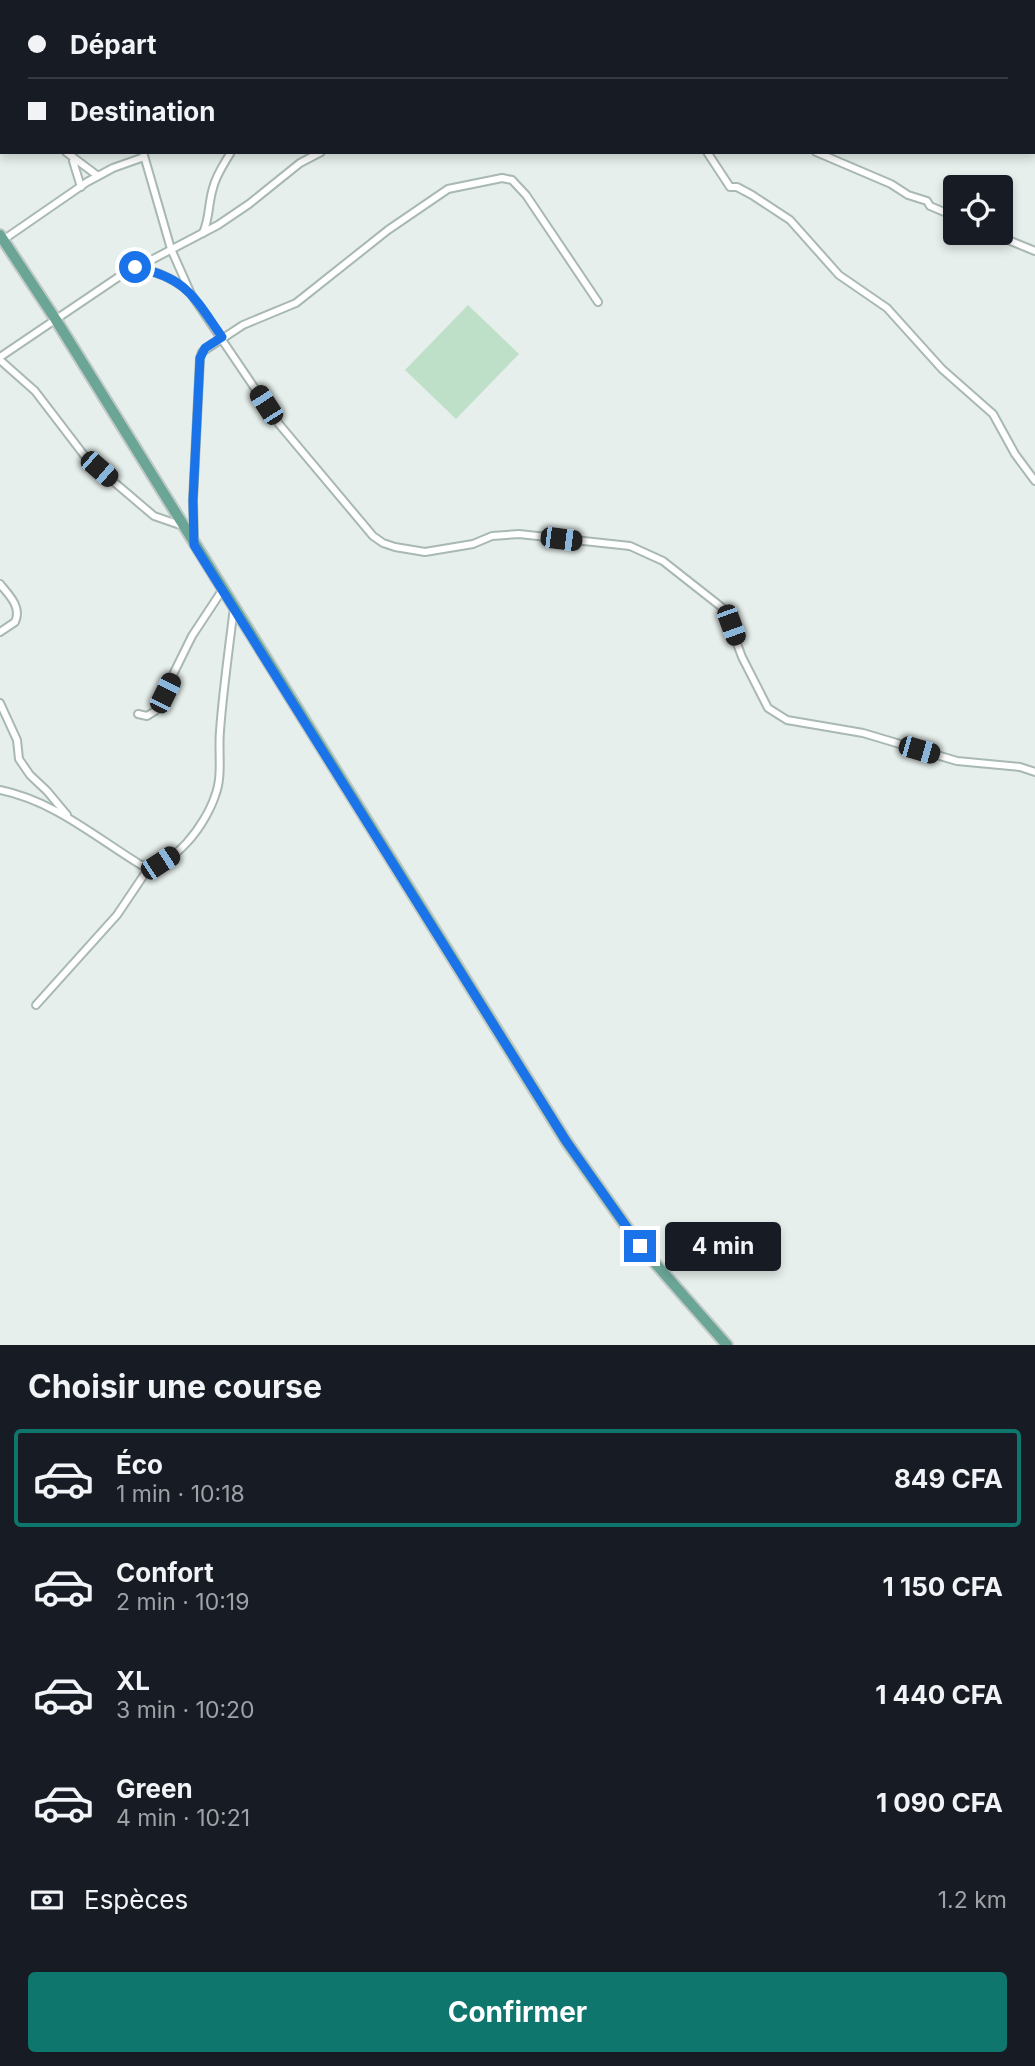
<!DOCTYPE html>
<html lang="fr">
<meta charset="utf-8">
<style>
body{margin:0;font-family:Inter,sans-serif;background:#242831;color:#f1f3f6;height:100vh;display:flex;flex-direction:column;font-size:26px;white-space:nowrap}
*{box-sizing:border-box;margin:0}
p{font-size:23px;color:#9ea1a6}
.icon{flex:none;width:38px;height:38px;fill:none;stroke:currentColor;stroke-width:2;stroke-linecap:round;stroke-linejoin:round}
.map{position:relative;height:1345px;overflow:hidden}
.details{display:flex;flex-direction:column;background:#171b24;flex:1}
.details>*{flex:none}
.top-card{position:absolute;left:0px;top:0px;width:1036px;height:154px;box-shadow:0 4px 10px #0003;display:grid;align-content:center;height:154px;padding:0 28px;background:#171b24}
.fabs{position:absolute;left:943px;top:175px;display:grid;gap:14px}
.fabs a{display:grid;place-items:center;width:70px;height:70px;border-radius:7px;background:#171b24;box-shadow:0 4px 10px #0003;font-size:35px}
.end{position:absolute;width:32px;height:32px;margin:-16px;border:9px solid #1a73e8;background:#fff;box-shadow:0 0 0 4px #fff}
.from{border-radius:50%}
.bubble{position:absolute;height:49px;border-radius:7px;background:#171b24;box-shadow:0 4px 10px #0003;font-size:23px;font-weight:700;line-height:49px;text-align:center}
.car{position:absolute;width:21px;height:42px;margin:-21px -10px;border-radius:9px;box-shadow:0 0 5px 2px #0007;background:linear-gradient(#222 24%,#8ab4d8 0 40%,#222 0 76%,#8ab4d8 0 86%,#222 0)}
.top-card b{display:flex;align-items:center;gap:24px;height:66px;font-size:26px}
.top-card b+b{border-top:2px solid #363941}
.top-card i{width:18px;height:18px;background:#f1f3f6}
ul{padding:0;list-style:none}
li{display:flex;align-items:center;gap:21px;height:98px;margin:0 14px 10px;padding:0 14px;border:4px solid transparent;border-radius:7px}
li div{flex:1}
li b{display:block;font-size:26px}
li em{font-style:normal;font-weight:700}
li.on{border-color:#0f766e}
li>.icon{width:63px;height:63px;stroke-width:1.5}
h2{padding:0 28px;font-size:32px;line-height:84px}
.pay{display:flex;align-items:center;gap:18px;height:77px;padding:0 28px;font-size:26px}
.pay p{margin-inline-start:auto}
.cta{display:flex;gap:14px;margin-top:auto;padding:14px 28px}
.cta a{flex:1;height:80px;border-radius:7px;background:#0f766e;color:#fff;font-size:28px;font-weight:700;line-height:80px;text-align:center}
.map>svg:first-child{display:block}
</style>
<div class="map">
<svg width="1035" height="1345" viewBox="0 0 1035 1345">
<rect width="100%" height="100%" fill="#e6efeb"/>
<path fill="#bfe0c8" d="M468,305L519,354L456,419L405,370Z"/>
<g fill="none" stroke-linecap="round" stroke-linejoin="round">
<defs>
<g id="street">
<path d="M137,0L138,2"/>
<path d="M232,0L233,2"/>
<path d="M341,0L342,2"/>
<path d="M484,0V2"/>
<path d="M490,0L494,2"/>
<path d="M650,0L652,2"/>
<path d="M989,0L990,2"/>
<path d="M18,2L20,0"/>
<path d="M298,2V0"/>
<path d="M374,2L376,0"/>
<path d="M804,2L807,0"/>
<path d="M0,10L2,11"/>
<path d="M0,27L2,24"/>
<path d="M1034,29L1035,30"/>
<path d="M0,76L2,78"/>
<path d="M0,106L2,105"/>
<path d="M66,152L98,176"/>
<path d="M143,152L171,249L191,294L279,424L373,536L383,543L395,547L425,552L473,544L492,536L519,534L630,546L663,561L724,609L742,657L768,708L787,720L863,733L957,761L1020,767L1035,772"/>
<path d="M707,152L730,187H737L752,195L790,220L839,275L887,308L942,369L993,414L1015,454L1035,481"/>
<path d="M816,152L891,184L908,195L927,201L930,206L956,217"/>
<path d="M73,161L81,187"/>
<path d="M203,233C210,217 208,204 213,188C216,175 224,164 231,152"/>
<path d="M991,233L1035,251"/>
<path d="M3,240L87,182L113,168L144,157"/>
<path d="M135,267C157,272 172,277 189,292"/>
<path d="M0,357L117,278L218,225L249,204L300,163L321,152"/>
<path d="M0,360L35,391L87,459L154,516L183,526"/>
<path d="M194,541L193,500L200,358L202,352L243,325L296,303L388,230L448,189L502,178L512,180L526,195L598,302"/>
<path d="M0,584C9,595 22,607 15,622L0,632"/>
<path d="M0,703L17,740L19,759L30,775L47,791L67,815"/>
<path d="M138,714L147,716L155,711L192,636L223,589"/>
<path d="M0,790C54,801 95,837 141,865C174,870 206,823 215,796C223,776 218,752 220,731C223,690 229,649 234,607"/>
<path d="M36,1005L117,915L150,866"/>
</g>
<path id="primary" d="M0,235L56,320L566,1141L640,1246L727,1345"/>
</defs>
<use href="#street" stroke="#a8b8b2" stroke-width="10"/>
<use href="#primary" stroke="#c2cac8" stroke-width="14"/>
<use href="#street" stroke="#fff" stroke-width="6"/>
<use href="#primary" stroke="#6aa596" stroke-width="10"/>
</g>
<g fill="none" stroke-linecap="round" stroke-linejoin="round">
<path stroke="#1a73e8" stroke-width="9" d="M135,267C187,278 194,297 222,337L205,348L200,358L193,500L194,545L566,1141L640,1246"/>
</g>
</svg>
<div class="fabs">
<a><svg class="icon" aria-label="locate" viewBox="0 0 24 24"><circle cx="12" cy="12" r="6"/><path d="M12 2v4M12 18v4M2 12h4M18 12h4"/></svg></a>
</div>
<i class="end from" style="left:135px;top:267px"></i>
<i class="end" style="left:640px;top:1246px"></i>
<div class="bubble" style="left:665px;top:1222px;width:116px">4 min</div>
<i class="car" style="left:266px;top:405px;rotate:327deg"></i>
<i class="car" style="left:99px;top:469px;rotate:131deg"></i>
<i class="car" style="left:561px;top:539px;rotate:97deg"></i>
<i class="car" style="left:731px;top:625px;rotate:160deg"></i>
<i class="car" style="left:165px;top:693px;rotate:26deg"></i>
<i class="car" style="left:919px;top:750px;rotate:106deg"></i>
<i class="car" style="left:160px;top:863px;rotate:57deg"></i>
<div class="top-card">
<b><i class="from"></i>Départ</b>
<b><i></i>Destination</b>
</div>
</div>
<section class="details">
<h2>Choisir une course</h2>
<ul>
<li class="on"><svg class="icon" aria-label="car" viewBox="0 0 24 24"><path d="M5 17H2v-5l4-1 3-4h7l3 4 3 1v5h-3M9 17h6M6 11h13"/><circle cx="7" cy="17" r="2"/><circle cx="17" cy="17" r="2"/></svg><div><b>Éco</b><p>1 min · 10:18</p></div><em>849 CFA</em></li>
<li><svg class="icon" aria-label="car" viewBox="0 0 24 24"><path d="M5 17H2v-5l4-1 3-4h7l3 4 3 1v5h-3M9 17h6M6 11h13"/><circle cx="7" cy="17" r="2"/><circle cx="17" cy="17" r="2"/></svg><div><b>Confort</b><p>2 min · 10:19</p></div><em>1 150 CFA</em></li>
<li><svg class="icon" aria-label="car" viewBox="0 0 24 24"><path d="M5 17H2v-5l4-1 3-4h7l3 4 3 1v5h-3M9 17h6M6 11h13"/><circle cx="7" cy="17" r="2"/><circle cx="17" cy="17" r="2"/></svg><div><b>XL</b><p>3 min · 10:20</p></div><em>1 440 CFA</em></li>
<li><svg class="icon" aria-label="car" viewBox="0 0 24 24"><path d="M5 17H2v-5l4-1 3-4h7l3 4 3 1v5h-3M9 17h6M6 11h13"/><circle cx="7" cy="17" r="2"/><circle cx="17" cy="17" r="2"/></svg><div><b>Green</b><p>4 min · 10:21</p></div><em>1 090 CFA</em></li>
</ul>
<div class="pay"><svg class="icon" aria-label="cash" viewBox="0 0 24 24"><path d="M3 7h18v10H3z"/><circle cx="12" cy="12" r="2"/></svg>Espèces<p>1.2 km</p></div>
<div class="cta"><a>Confirmer</a></div>
</section>
